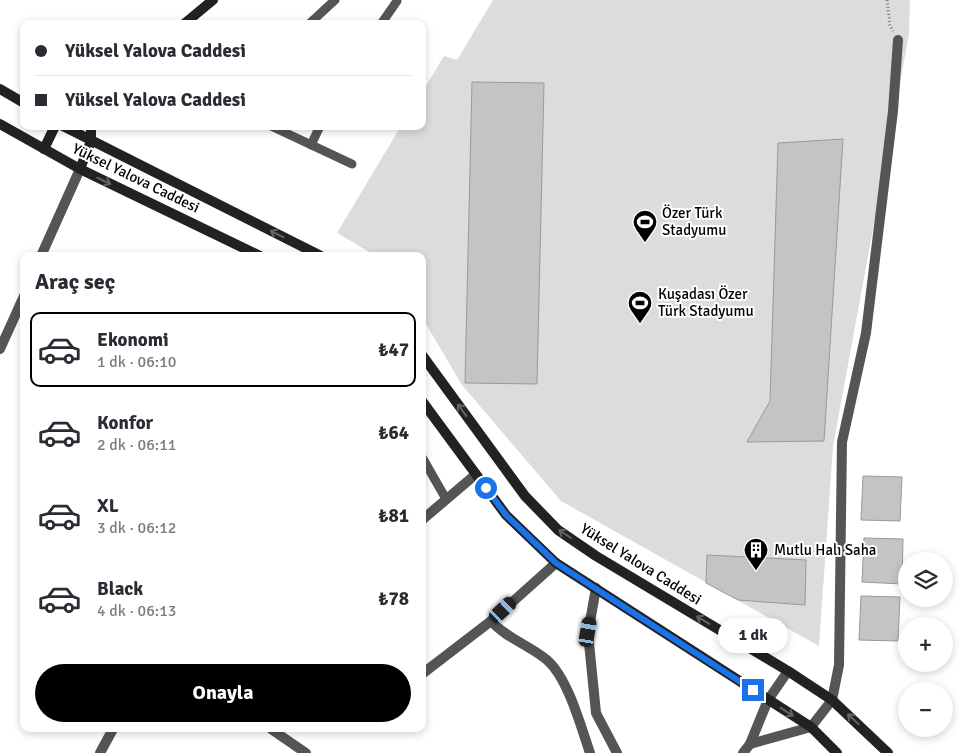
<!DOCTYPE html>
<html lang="tr">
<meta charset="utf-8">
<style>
body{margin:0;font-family:Signika,sans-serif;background:#f7f7f7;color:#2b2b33;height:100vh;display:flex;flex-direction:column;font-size:19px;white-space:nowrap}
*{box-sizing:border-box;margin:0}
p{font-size:16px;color:#7c7c81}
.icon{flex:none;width:28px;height:28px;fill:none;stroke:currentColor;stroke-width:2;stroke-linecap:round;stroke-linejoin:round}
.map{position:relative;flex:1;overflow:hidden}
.sheet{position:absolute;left:20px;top:252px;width:406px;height:480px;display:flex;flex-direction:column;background:#fff;border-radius:10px;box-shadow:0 2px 8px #0003}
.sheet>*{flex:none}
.top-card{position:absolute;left:20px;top:20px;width:406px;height:110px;border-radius:10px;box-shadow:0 2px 8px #0003;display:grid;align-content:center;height:110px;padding:0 15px;background:#fff}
.tools{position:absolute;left:898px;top:552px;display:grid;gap:10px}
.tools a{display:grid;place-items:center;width:55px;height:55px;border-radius:50%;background:#fff;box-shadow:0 2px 8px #0003;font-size:25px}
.end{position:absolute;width:22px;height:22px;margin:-11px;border:6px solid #1a73e8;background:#fff;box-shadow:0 0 0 2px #fff}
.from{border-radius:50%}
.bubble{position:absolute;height:35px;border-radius:18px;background:#fff;box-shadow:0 2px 8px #0003;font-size:16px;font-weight:800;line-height:35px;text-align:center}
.car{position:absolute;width:15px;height:30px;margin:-15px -8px;border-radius:6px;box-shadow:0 0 4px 1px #0007;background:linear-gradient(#222 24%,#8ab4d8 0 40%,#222 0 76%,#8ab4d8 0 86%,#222 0)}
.top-card b{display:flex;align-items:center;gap:18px;height:48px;font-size:19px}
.top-card b+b{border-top:1px solid #e1e1e2}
.top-card i{width:12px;height:12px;background:#2b2b33}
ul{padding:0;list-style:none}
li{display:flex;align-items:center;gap:15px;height:75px;margin:0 10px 8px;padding:0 5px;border:2px solid transparent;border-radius:10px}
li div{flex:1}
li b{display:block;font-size:19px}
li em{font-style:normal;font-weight:800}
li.on{border-color:#000}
li>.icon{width:45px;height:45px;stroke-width:1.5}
h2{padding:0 15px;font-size:22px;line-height:60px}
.button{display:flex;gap:10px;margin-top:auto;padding:10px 15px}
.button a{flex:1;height:58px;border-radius:30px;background:#000;color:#fff;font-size:20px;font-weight:800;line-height:58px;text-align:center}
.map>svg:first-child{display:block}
</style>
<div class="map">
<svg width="968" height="753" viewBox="0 0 968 753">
<rect width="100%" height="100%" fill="#fff"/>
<path fill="#dcdcdc" d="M493,0H910L909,34L833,446L819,646L561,501L462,385L423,319L422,256H376L337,233L401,126H422L423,91L444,56L457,60Z"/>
<g fill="#c4c4c4" stroke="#999">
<path d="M472,82L544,83L537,384L465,383Z"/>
<path d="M843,139L824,441L747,442L770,401L778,143Z"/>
<path d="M863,476L902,477L900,521L861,520Z"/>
<path d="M864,538L903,539L902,584L862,582Z"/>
<path d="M707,555L806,560L805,605L738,600L706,583Z"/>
<path d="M861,596L900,597L898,641L859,640Z"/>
</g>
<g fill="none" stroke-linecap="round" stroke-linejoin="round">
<path stroke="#777" stroke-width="3" stroke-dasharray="1 2.5" stroke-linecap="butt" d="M887,0L890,25L893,31"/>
<g stroke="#555" stroke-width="9">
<path d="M309,24L335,0"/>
<path d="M381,24L397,1"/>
<path d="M271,126L352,164"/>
<path d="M311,145L320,126"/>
<path d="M422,457L446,499"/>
</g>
<g stroke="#555" stroke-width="10">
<path d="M41,256L80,169"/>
<path d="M0,349L24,296"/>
<path d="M422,520L475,475"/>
<path d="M596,588L588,633L596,713L617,753"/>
<path d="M491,621C506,638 529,645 547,660C568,678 581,727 590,753"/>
<path d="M422,674L491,621L556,563"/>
<path d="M271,729L306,753"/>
<path d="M750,744L811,727L832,700L839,665L842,442L866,333L893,111L898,40"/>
<path d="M100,753L113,729"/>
<path d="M743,753L750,744L768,700L788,671"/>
</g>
<g stroke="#222" stroke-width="10">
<path d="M184,24L213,0"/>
<path d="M0,89L24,103"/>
<path d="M0,124L80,169L260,256"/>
<path d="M63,126L321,256"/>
<path d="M44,149L55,126"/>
<path d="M80,169L91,141V126"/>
<path d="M422,355L525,496L558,530L596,556L788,671L832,700L888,753"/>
<path d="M422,401L506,515L556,563L811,727L837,753"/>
</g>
</g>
<defs><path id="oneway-shaft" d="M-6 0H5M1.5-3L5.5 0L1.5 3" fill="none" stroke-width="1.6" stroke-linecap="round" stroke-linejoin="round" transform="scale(1.25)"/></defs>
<g stroke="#646464">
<use href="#oneway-shaft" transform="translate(104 181) rotate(26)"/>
<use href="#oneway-shaft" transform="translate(277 234) rotate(-153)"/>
<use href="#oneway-shaft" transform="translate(462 410) rotate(-126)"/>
<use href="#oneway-shaft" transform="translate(565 534) rotate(-145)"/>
<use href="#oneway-shaft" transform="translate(703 620) rotate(-149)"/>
<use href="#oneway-shaft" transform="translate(787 712) rotate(33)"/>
<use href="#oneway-shaft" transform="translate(853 719) rotate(-137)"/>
</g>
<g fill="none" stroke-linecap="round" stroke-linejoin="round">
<path stroke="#1a73e8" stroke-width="6" d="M486,488L506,515L556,563L753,690"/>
</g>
<defs>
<symbol id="stadium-pin" viewBox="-11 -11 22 30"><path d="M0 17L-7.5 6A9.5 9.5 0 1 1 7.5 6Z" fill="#000" stroke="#fff"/><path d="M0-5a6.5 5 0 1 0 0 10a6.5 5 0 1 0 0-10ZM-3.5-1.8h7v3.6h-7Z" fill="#fff"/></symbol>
<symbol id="building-pin" viewBox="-11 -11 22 30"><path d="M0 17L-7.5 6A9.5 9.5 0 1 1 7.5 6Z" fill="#000" stroke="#fff"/><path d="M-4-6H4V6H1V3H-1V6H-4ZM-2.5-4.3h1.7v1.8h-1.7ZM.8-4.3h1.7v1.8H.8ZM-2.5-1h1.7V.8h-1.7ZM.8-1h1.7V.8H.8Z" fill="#fff"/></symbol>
</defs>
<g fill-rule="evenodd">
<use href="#stadium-pin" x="631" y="208" width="28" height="38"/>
<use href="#stadium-pin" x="626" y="289" width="28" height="38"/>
<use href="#building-pin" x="742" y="536" width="28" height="38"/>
</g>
<g text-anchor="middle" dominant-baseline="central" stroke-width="4" stroke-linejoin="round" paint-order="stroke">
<g font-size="15" fill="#000" stroke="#fff">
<text transform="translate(136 178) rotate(26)">Yüksel Yalova Caddesi</text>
<text transform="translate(641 564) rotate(32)">Yüksel Yalova Caddesi</text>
</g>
<g font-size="15" fill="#000" stroke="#fff" text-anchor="start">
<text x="662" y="213">Özer Türk<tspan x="662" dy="17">Stadyumu</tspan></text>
<text x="658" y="294">Kuşadası Özer<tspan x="658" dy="17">Türk Stadyumu</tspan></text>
<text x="774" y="550">Mutlu Halı Saha</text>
</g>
</g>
</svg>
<div class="tools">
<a><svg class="icon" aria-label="layers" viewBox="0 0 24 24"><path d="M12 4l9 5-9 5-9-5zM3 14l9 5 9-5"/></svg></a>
<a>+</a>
<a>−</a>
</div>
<i class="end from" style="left:486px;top:488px"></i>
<i class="end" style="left:753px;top:690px"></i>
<div class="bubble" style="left:718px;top:618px;width:70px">1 dk</div>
<i class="car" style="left:503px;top:610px;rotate:47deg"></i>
<i class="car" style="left:588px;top:632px;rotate:10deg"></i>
<div class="top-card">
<b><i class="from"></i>Yüksel Yalova Caddesi</b>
<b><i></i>Yüksel Yalova Caddesi</b>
</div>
<section class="sheet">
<h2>Araç seç</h2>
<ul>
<li class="on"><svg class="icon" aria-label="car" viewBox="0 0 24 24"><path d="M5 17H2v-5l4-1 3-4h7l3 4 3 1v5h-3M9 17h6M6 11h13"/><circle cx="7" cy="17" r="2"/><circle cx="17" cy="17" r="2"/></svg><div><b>Ekonomi</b><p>1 dk · 06:10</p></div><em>₺47</em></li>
<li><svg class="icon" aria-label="car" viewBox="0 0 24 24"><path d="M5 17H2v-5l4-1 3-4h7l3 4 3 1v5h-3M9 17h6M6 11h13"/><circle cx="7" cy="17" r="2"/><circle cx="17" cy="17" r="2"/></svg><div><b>Konfor</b><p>2 dk · 06:11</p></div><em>₺64</em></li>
<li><svg class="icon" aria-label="car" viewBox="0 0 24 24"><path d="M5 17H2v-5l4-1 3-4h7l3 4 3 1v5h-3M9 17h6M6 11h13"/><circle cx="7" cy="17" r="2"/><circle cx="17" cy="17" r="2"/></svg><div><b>XL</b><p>3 dk · 06:12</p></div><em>₺81</em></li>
<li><svg class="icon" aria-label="car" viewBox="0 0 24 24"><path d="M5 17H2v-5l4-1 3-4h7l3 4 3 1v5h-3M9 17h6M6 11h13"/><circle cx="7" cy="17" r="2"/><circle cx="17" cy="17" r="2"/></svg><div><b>Black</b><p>4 dk · 06:13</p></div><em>₺78</em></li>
</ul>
<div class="button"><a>Onayla</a></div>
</section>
</div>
